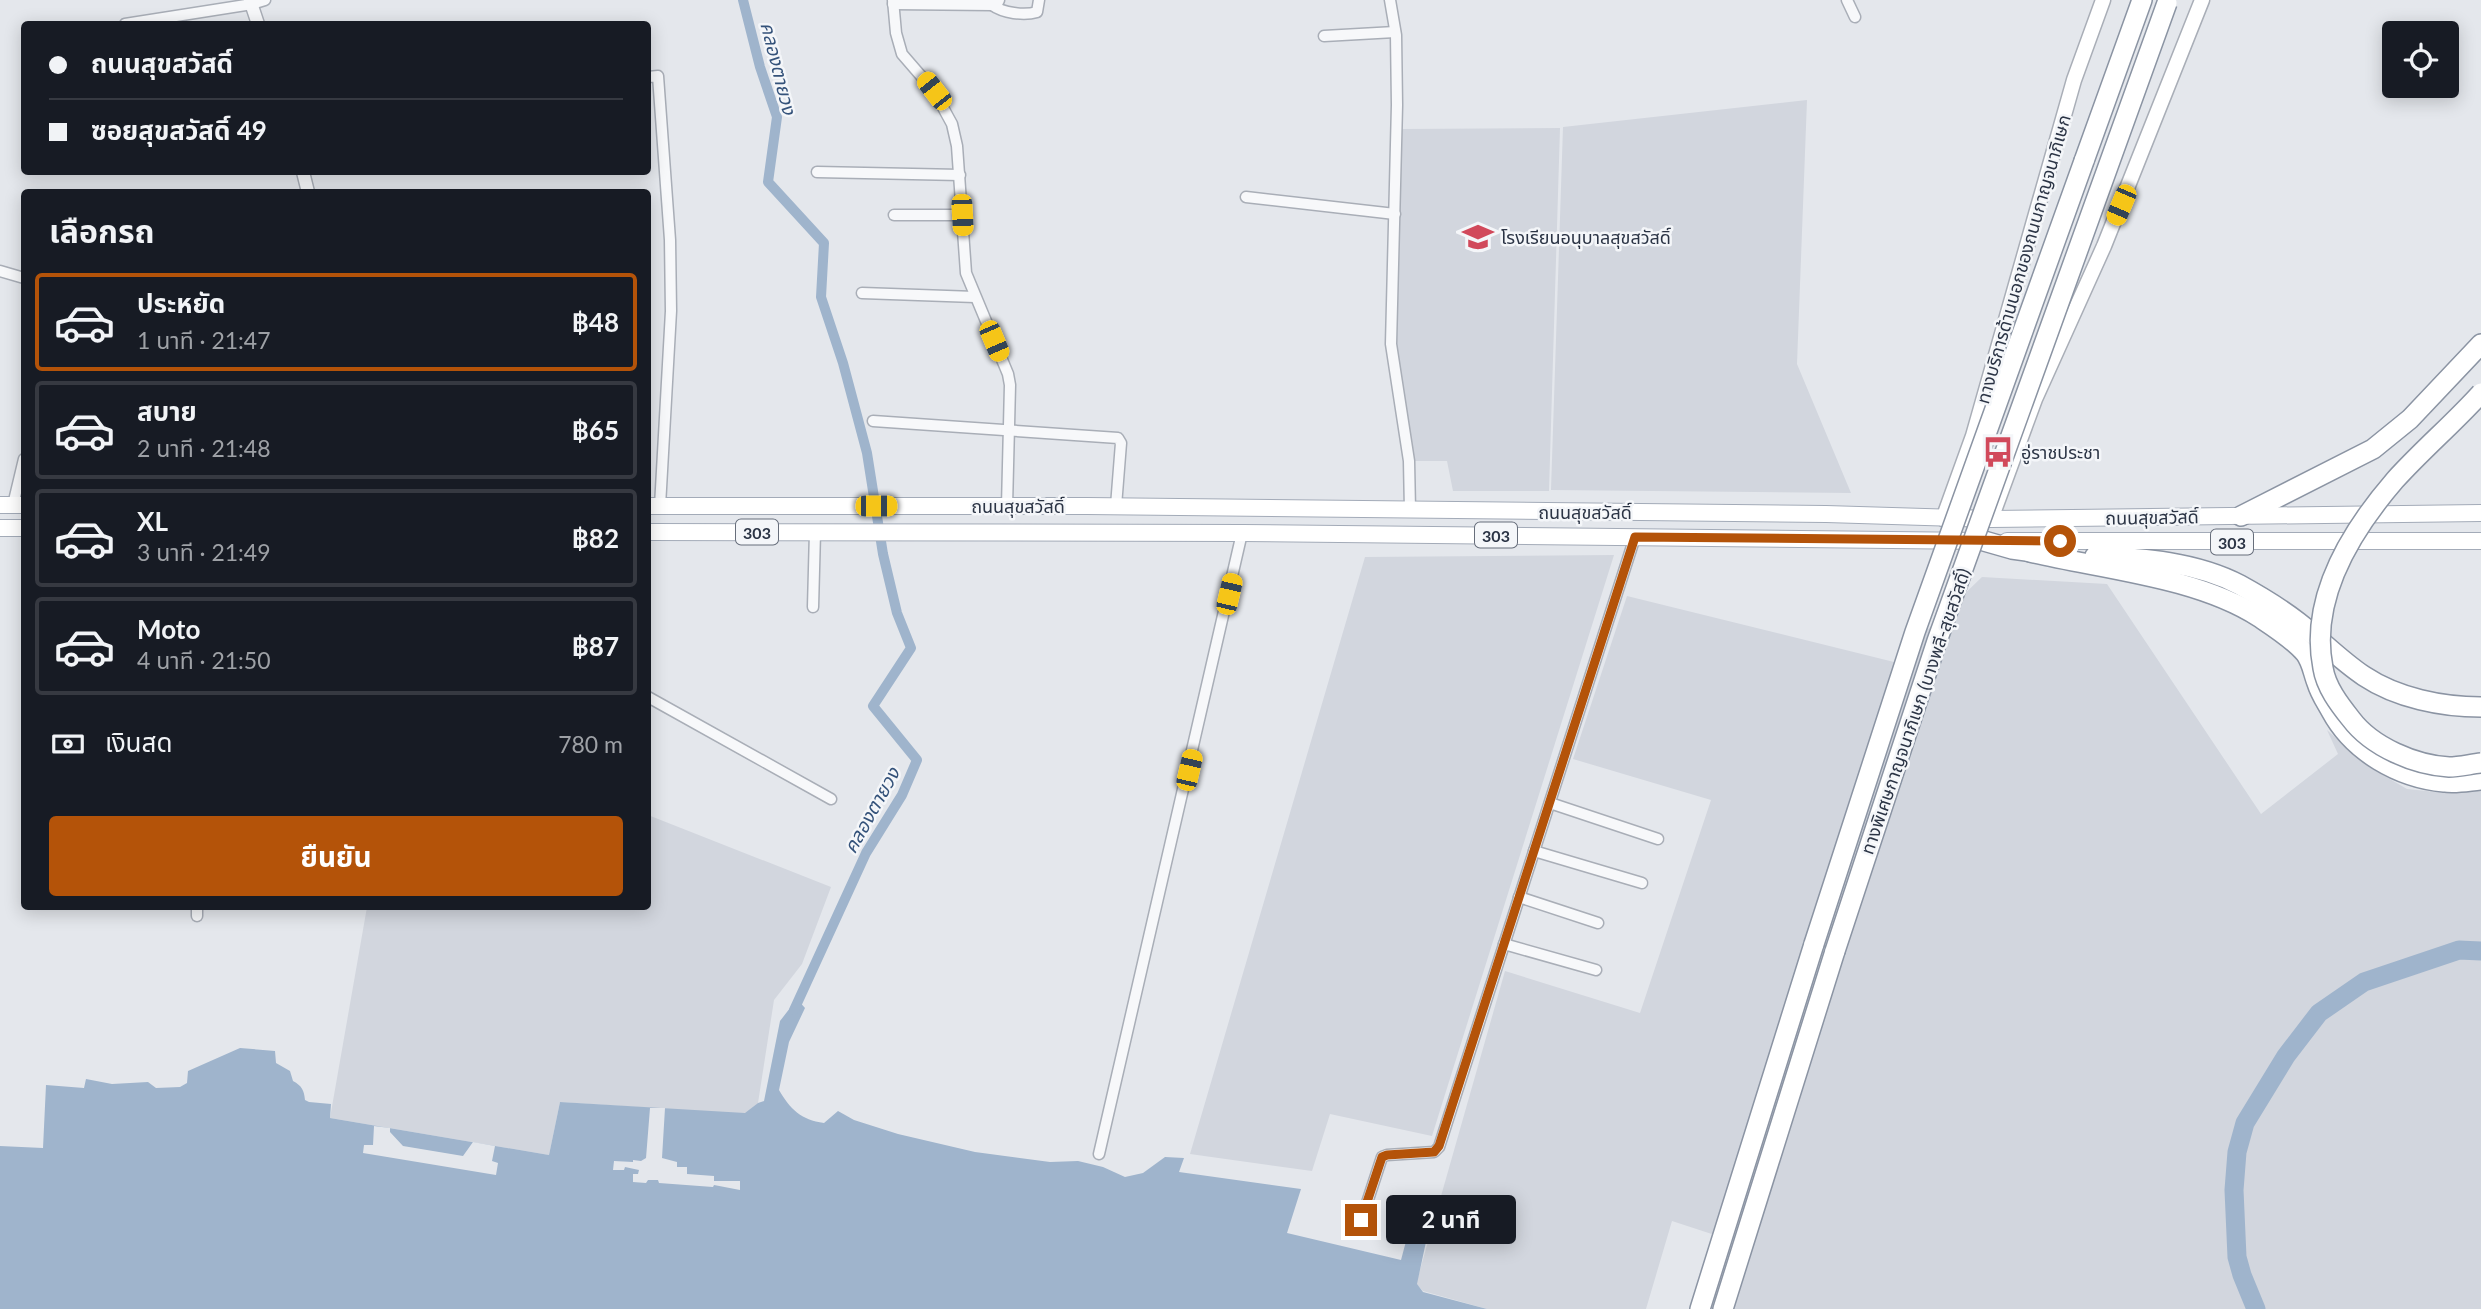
<!DOCTYPE html>
<html lang="th">
<meta charset="utf-8">
<style>
body{margin:0;font-family:Lato,"Noto Sans Thai",sans-serif;background:#20242c;color:#f1f3f6;height:100vh;display:flex;flex-direction:column;font-size:26px;white-space:nowrap}
*{box-sizing:border-box;margin:0}
p{font-size:23px;color:#9ea1a6}
.icon{flex:none;width:38px;height:38px;fill:none;stroke:currentColor;stroke-width:2;stroke-linecap:round;stroke-linejoin:round}
.map{position:relative;flex:1;overflow:hidden}
.side{position:absolute;left:21px;top:189px;width:630px;height:721px;display:flex;flex-direction:column;background:#171b24;border-radius:7px;box-shadow:0 4px 18px #0003}
.side>*{flex:none}
.banner{position:absolute;left:21px;top:21px;width:630px;height:154px;border-radius:7px;box-shadow:0 4px 18px #0003;display:grid;align-content:center;height:154px;padding:0 28px;background:#171b24}
.tools{position:absolute;left:2382px;top:21px;display:grid;gap:14px}
.tools a{display:grid;place-items:center;width:77px;height:77px;border-radius:7px;background:#171b24;box-shadow:0 4px 18px #0003;font-size:35px}
.end{position:absolute;width:32px;height:32px;margin:-16px;border:9px solid #b45309;background:#fff;box-shadow:0 0 0 4px #fff}
.from{border-radius:50%}
.bubble{position:absolute;height:49px;border-radius:7px;background:#171b24;box-shadow:0 4px 18px #0003;font-size:23px;font-weight:700;line-height:49px;text-align:center}
.car{position:absolute;width:21px;height:42px;margin:-21px -10px;border-radius:9px;box-shadow:0 0 5px 2px #0007;background:linear-gradient(#f5c518 24%,#345 0 40%,#f5c518 0 76%,#345 0 86%,#f5c518 0)}
.banner b{display:flex;align-items:center;gap:24px;height:66px;font-size:26px}
.banner b+b{border-top:2px solid #363941}
.banner i{width:18px;height:18px;background:#f1f3f6}
ul{padding:0;list-style:none}
li{display:flex;align-items:center;gap:21px;height:98px;margin:0 14px 10px;padding:0 14px;border:4px solid #363941;border-radius:7px}
li div{flex:1}
li b{display:block;font-size:26px}
li em{font-style:normal;font-weight:700}
li.selected{border-color:#b45309}
li>.icon{width:63px;height:63px;stroke-width:1.5}
h2{padding:0 28px;font-size:32px;line-height:84px}
.pay{display:flex;align-items:center;gap:18px;height:77px;padding:0 28px;font-size:26px}
.pay p{margin-inline-start:auto}
.action{display:flex;gap:14px;margin-top:auto;padding:14px 28px}
.action a{flex:1;height:80px;border-radius:7px;background:#b45309;color:#fff;font-size:28px;font-weight:700;line-height:80px;text-align:center}
.map>svg:first-child{display:block}
</style>
<div class="map">
<svg width="2481" height="1309" viewBox="0 0 2481 1309">
<rect width="100%" height="100%" fill="#e4e7ec"/>
<g fill="#d2d6de">
<path d="M1807,100L1797,364L1851,493L1551,490L1563,127Z"/>
<path d="M1560,128L1549,491H1453L1447,461H1413L1396,345L1402,129Z"/>
<path d="M1614,555L1432,1136L1330,1114L1312,1171L1190,1154L1365,557Z"/>
<path d="M1982,577L2107,584L2261,814L2338,754L2327,730L2369,767L2407,789L2446,793L2481,786V1309H1711L1727,1239L1672,1221L1646,1309H1487L1423,1291L1416,1284L1505,971L1640,1013L1711,800L1573,759L1627,596L1894,662Z"/>
<path d="M648,815L831,887L802,964L774,1000L758,1103L745,1114L560,1102L549,1155L330,1118L367,907L648,906Z"/>
</g>
<path fill="#9fb4cc" d="M797,999L805,1008L789,1042L779,1090C790,1109 801,1120 824,1123L838,1111L854,1120L898,1134L975,1152L1050,1162L1078,1161L1103,1167L1125,1177L1143,1173L1165,1157L1184,1158L1179,1172L1301,1189L1287,1233L1401,1260L1417,1200L1434,1204L1417,1284L1423,1292L1487,1309H0V1146L43,1148L46,1085L84,1088L86,1079L112,1084L148,1082L156,1088L180,1087L187,1083L188,1071L240,1048L275,1051L276,1063L290,1071L293,1081C302,1086 304,1090 305,1100L309,1102L331,1104L330,1118L549,1155L560,1102L745,1113L758,1103L764,1101L780,1021Z"/>
<g fill="#e4e7ec">
<path d="M650,1108H665L662,1158L677,1162V1167H687V1174L714,1176V1181H740V1190L714,1185L713,1187L659,1183L658,1180H648L646,1183L633,1182V1174H638L639,1170L625,1167L624,1170H613L614,1161L633,1162V1160L641,1161L646,1158Z"/>
<path d="M374,1126L390,1128V1132L403,1146L463,1156L473,1142L495,1146L492,1161L498,1163L496,1175L363,1153L364,1145H373Z"/>
</g>
<g fill="none" stroke-linecap="round" stroke-linejoin="round">
<path stroke="#9fb4cc" stroke-width="10" d="M743,0L760,67L777,117L768,182L824,243L821,297L843,363L867,453L883,554L897,613L911,648L873,706L917,760L902,795L866,853L794,1010"/>
<path stroke="#9fb4cc" stroke-width="19" d="M2256,1309L2242,1275L2237,1257L2234,1190L2237,1152L2245,1123L2286,1056L2319,1013L2364,982L2459,950L2481,951"/>
<defs>
<g id="minor">
<path d="M893,0L896,33L902,54L934,91L952,124L957,146L966,273L1008,374L1010,385L1007,506"/>
<path d="M1390,0L1396,35L1397,105L1391,344L1409,461L1410,510"/>
<path d="M1847,0L1855,17"/>
<path d="M893,4L992,5L997,4L999,0"/>
<path d="M992,5C1003,13 1024,16 1037,12L1039,0"/>
<path d="M125,24L252,4L265,0"/>
<path d="M1324,36L1395,32"/>
<path d="M648,77L658,76L670,240L671,311L660,506"/>
<path d="M817,172L960,175"/>
<path d="M1246,197L1395,214"/>
<path d="M894,215H962"/>
<path d="M0,271L24,278"/>
<path d="M862,293L975,297"/>
<path d="M873,421L1118,438L1121,443L1116,506"/>
<path d="M13,505L24,459"/>
<path d="M813,607L815,532"/>
<path d="M648,697L831,799"/>
<path d="M1550,803L1658,839"/>
<path d="M1534,851L1642,883"/>
<path d="M1519,897L1598,923"/>
<path d="M197,916V906"/>
<path d="M1504,944L1596,970"/>
<path d="M1099,1154L1242,533"/>
<path d="M1361,1221L1382,1157L1387,1155L1434,1152L1439,1147L1635,537"/>
</g>
<g id="tertiary">
<path d="M250,0L258,24"/>
<path d="M303,172L308,192"/>
</g>
<g id="secondary">
<path d="M1943,519L1973,436L2074,80L2103,0"/>
<path d="M1991,519L2035,399L2104,246L2202,0"/>
</g>
<g id="primary">
<path d="M0,505H24"/>
<path d="M648,506H1087L1826,514L1991,519L2481,513"/>
<path d="M0,528H24"/>
<path d="M648,532L1242,533L1982,541"/>
<path d="M2007,541H2481"/>
</g>
<g id="motorway">
<path d="M2084,161L2142,0"/>
<path d="M2241,516L2373,449L2410,419L2481,344"/>
<path d="M1984,541L2012,549L2040,553"/>
<path d="M2030,552C2102,569 2197,577 2259,617C2274,627 2293,639 2305,653C2312,662 2313,673 2317,683C2320,693 2326,702 2331,711C2353,752 2399,778 2444,782C2456,784 2469,781 2481,780"/>
<path d="M2095,556C2143,558 2196,562 2240,585C2260,596 2280,608 2298,622C2320,639 2340,660 2364,676C2397,698 2442,707 2481,707"/>
<path d="M1700,1309L1814,944"/>
<path d="M1723,1309L1835,951"/>
</g>
</defs>
<use href="#minor" stroke="#a9aeb7" stroke-width="13"/>
<use href="#tertiary" stroke="#a9aeb7" stroke-width="15"/>
<use href="#secondary" stroke="#a9aeb7" stroke-width="17"/>
<use href="#primary" stroke="#a3abb8" stroke-width="18"/>
<use href="#motorway" stroke="#8b94a3" stroke-width="22"/>
<use href="#minor" stroke="#f7f8fa" stroke-width="10"/>
<use href="#tertiary" stroke="#f7f8fa" stroke-width="12"/>
<use href="#secondary" stroke="#fff" stroke-width="14"/>
<use href="#primary" stroke="#fff" stroke-width="16"/>
<use href="#motorway" stroke="#fff" stroke-width="19"/>
<defs>
<g id="motorway-bridge">
<path d="M2481,393C2454,423 2422,450 2395,480C2351,531 2309,598 2323,668C2326,687 2339,704 2351,719C2372,747 2415,765 2449,767C2459,767 2471,764 2481,763"/>
<path d="M1814,944L1915,632L2084,161"/>
<path d="M1835,951L1937,641L2167,3"/>
</g>
</defs>
<use href="#motorway-bridge" stroke="#8b94a3" stroke-width="22" stroke-linecap="butt"/>
<use href="#motorway-bridge" stroke="#fff" stroke-width="19"/>
</g>
<g fill="none" stroke-linecap="round" stroke-linejoin="round">
<path stroke="#b45309" stroke-width="9" d="M1361,1220L1382,1157L1387,1155L1434,1152L1439,1146L1635,537L2060,541"/>
</g>
<defs>
<symbol id="school-bare" viewBox="-9 -9 18 18"><path d="M0-5L7-2L0 1L-7-2ZM-4 1L0 2.5L4 1V4Q0 6-4 4Z" fill="#d1495b" stroke="#f4f6f9" stroke-width="2.5" paint-order="stroke"/></symbol>
<symbol id="bus-bare" viewBox="-9 -9 18 18"><path d="M-5-6H5V4H4V6H2V4H-2V6H-4V4H-5ZM-3.5-4V0h7V-4ZM-3.5 1.2v1.5H-2V1.2ZM2 1.2v1.5H3.5V1.2Z" fill="#d1495b" stroke="#f4f6f9" stroke-width="2.5" paint-order="stroke"/></symbol>
</defs>
<g fill-rule="evenodd">
<use href="#school-bare" x="1456" y="215" width="44" height="44"/>
<use href="#bus-bare" x="1976" y="430" width="44" height="44"/>
</g>
<g text-anchor="middle" dominant-baseline="central" stroke-width="5" stroke-linejoin="round" paint-order="stroke">
<g fill="#f4f6f9" stroke="#676e7b" stroke-width="2">
<rect x="736" y="519.5" width="42" height="25" rx="5"/>
<rect x="1475" y="522.5" width="42" height="25" rx="5"/>
<rect x="2211" y="529.5" width="42" height="25" rx="5"/>
</g>
<g font-size="16" font-weight="bold" fill="#2b3445">
<text x="757" y="532">303</text>
<text x="1496" y="535">303</text>
<text x="2232" y="542">303</text>
</g>
<g font-size="18" fill="#2b3445" stroke="#f4f6f9" text-anchor="start">
<text x="1501" y="237">โรงเรียนอนุบาลสุขสวัสดิ์</text>
<text x="2021" y="452">อู่ราชประชา</text>
</g>
<g font-size="18" fill="#2b3445" stroke="#f4f6f9">
<text transform="translate(2023 259) rotate(-74)">ทางบริการด้านนอกของถนนกาญจนาภิเษก</text>
<text x="1018" y="506">ถนนสุขสวัสดิ์</text>
<text x="1585" y="512">ถนนสุขสวัสดิ์</text>
<text transform="translate(2152 517) rotate(-1)">ถนนสุขสวัสดิ์</text>
<text transform="translate(1915 711) rotate(-71)">ทางพิเศษกาญจนาภิเษก (บางพลี-สุขสวัสดิ์)</text>
</g>
<g font-size="19" font-style="italic" fill="#34527a" stroke="#f4f6f9">
<text transform="translate(779 68) rotate(76)">คลองตายวง</text>
<text transform="translate(871 810) rotate(-61)">คลองตายวง</text>
</g>
</g>
</svg>
<div class="tools">
<a><svg class="icon" aria-label="locate" viewBox="0 0 24 24"><circle cx="12" cy="12" r="6"/><path d="M12 2v4M12 18v4M2 12h4M18 12h4"/></svg></a>
</div>
<i class="end from" style="left:2060px;top:541px"></i>
<i class="end" style="left:1361px;top:1220px"></i>
<div class="bubble" style="left:1386px;top:1195px;width:130px">2 นาที</div>
<i class="car" style="left:934px;top:91px;rotate:322deg"></i>
<i class="car" style="left:2121px;top:205px;rotate:203deg"></i>
<i class="car" style="left:962px;top:215px;rotate:177deg"></i>
<i class="car" style="left:994px;top:341px;rotate:157deg"></i>
<i class="car" style="left:876px;top:506px;rotate:90deg"></i>
<i class="car" style="left:1229px;top:594px;rotate:13deg"></i>
<i class="car" style="left:1189px;top:770px;rotate:13deg"></i>
<div class="banner">
<b><i class="from"></i>ถนนสุขสวัสดิ์</b>
<b><i></i>ซอยสุขสวัสดิ์ 49</b>
</div>
<section class="side">
<h2>เลือกรถ</h2>
<ul>
<li class="selected"><svg class="icon" aria-label="car" viewBox="0 0 24 24"><path d="M5 17H2v-5l4-1 3-4h7l3 4 3 1v5h-3M9 17h6M6 11h13"/><circle cx="7" cy="17" r="2"/><circle cx="17" cy="17" r="2"/></svg><div><b>ประหยัด</b><p>1 นาที · 21:47</p></div><em>฿48</em></li>
<li><svg class="icon" aria-label="car" viewBox="0 0 24 24"><path d="M5 17H2v-5l4-1 3-4h7l3 4 3 1v5h-3M9 17h6M6 11h13"/><circle cx="7" cy="17" r="2"/><circle cx="17" cy="17" r="2"/></svg><div><b>สบาย</b><p>2 นาที · 21:48</p></div><em>฿65</em></li>
<li><svg class="icon" aria-label="car" viewBox="0 0 24 24"><path d="M5 17H2v-5l4-1 3-4h7l3 4 3 1v5h-3M9 17h6M6 11h13"/><circle cx="7" cy="17" r="2"/><circle cx="17" cy="17" r="2"/></svg><div><b>XL</b><p>3 นาที · 21:49</p></div><em>฿82</em></li>
<li><svg class="icon" aria-label="car" viewBox="0 0 24 24"><path d="M5 17H2v-5l4-1 3-4h7l3 4 3 1v5h-3M9 17h6M6 11h13"/><circle cx="7" cy="17" r="2"/><circle cx="17" cy="17" r="2"/></svg><div><b>Moto</b><p>4 นาที · 21:50</p></div><em>฿87</em></li>
</ul>
<div class="pay"><svg class="icon" aria-label="cash" viewBox="0 0 24 24"><path d="M3 7h18v10H3z"/><circle cx="12" cy="12" r="2"/></svg>เงินสด<p>780 m</p></div>
<div class="action"><a>ยืนยัน</a></div>
</section>
</div>
